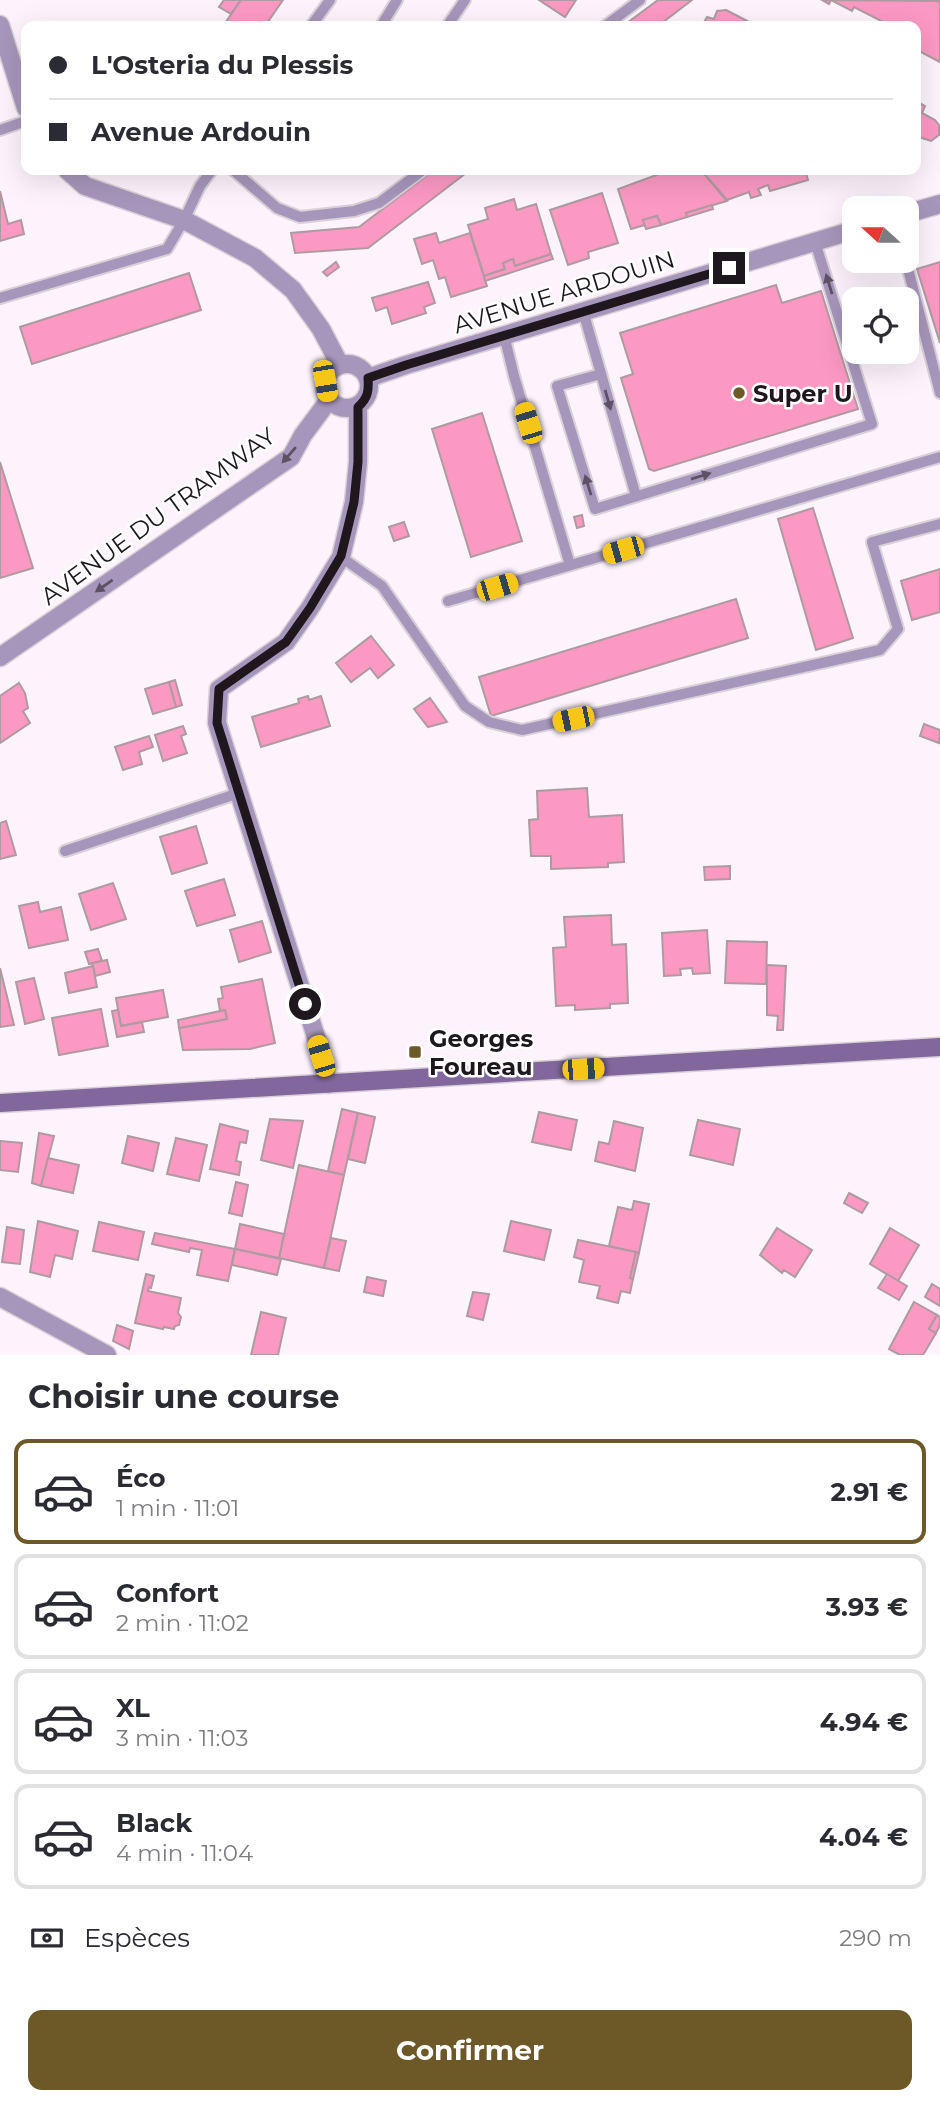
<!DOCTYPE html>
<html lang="fr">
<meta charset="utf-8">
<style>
body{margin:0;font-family:Montserrat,sans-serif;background:#f2f2f3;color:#2b2b33;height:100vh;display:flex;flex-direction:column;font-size:26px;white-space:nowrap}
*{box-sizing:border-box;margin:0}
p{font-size:23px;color:#7c7c81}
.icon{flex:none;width:38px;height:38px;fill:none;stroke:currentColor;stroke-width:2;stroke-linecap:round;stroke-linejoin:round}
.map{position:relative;height:1355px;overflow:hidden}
.details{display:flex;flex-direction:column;background:#fff;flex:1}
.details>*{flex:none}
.hud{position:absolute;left:21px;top:21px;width:900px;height:154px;border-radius:14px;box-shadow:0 7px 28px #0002;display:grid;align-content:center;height:154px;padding:0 28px;background:#fff}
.needle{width:46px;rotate:291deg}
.controls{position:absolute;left:842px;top:196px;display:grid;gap:14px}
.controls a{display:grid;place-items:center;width:77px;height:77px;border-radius:14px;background:#fff;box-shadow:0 7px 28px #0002;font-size:35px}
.end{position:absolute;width:32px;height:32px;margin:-16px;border:9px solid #1e181e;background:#fff;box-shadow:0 0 0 4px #fff}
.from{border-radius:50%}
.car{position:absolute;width:21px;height:42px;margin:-21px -10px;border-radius:9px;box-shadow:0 0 5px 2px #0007;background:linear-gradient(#f5c518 24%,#345 0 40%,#f5c518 0 76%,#345 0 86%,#f5c518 0)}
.hud b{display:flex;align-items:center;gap:24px;height:66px;font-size:26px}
.hud b+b{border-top:2px solid #e1e1e2}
.hud i{width:18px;height:18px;background:#2b2b33}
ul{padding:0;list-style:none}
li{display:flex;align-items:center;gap:21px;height:105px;margin:0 14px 10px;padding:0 14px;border:4px solid #e1e1e2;border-radius:14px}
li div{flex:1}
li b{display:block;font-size:26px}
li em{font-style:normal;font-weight:700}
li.current{border-color:#6c5927}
li>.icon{width:63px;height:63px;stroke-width:1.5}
h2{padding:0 28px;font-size:32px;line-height:84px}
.pay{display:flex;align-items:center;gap:18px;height:77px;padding:0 28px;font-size:26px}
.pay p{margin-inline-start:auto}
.action{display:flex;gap:14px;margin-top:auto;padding:14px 28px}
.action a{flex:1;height:80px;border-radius:14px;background:#6c5927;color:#fff;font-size:28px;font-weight:700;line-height:80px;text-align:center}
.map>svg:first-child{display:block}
</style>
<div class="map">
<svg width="940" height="1355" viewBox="0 0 940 1355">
<rect width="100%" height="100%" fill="#fdf3fc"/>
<g fill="#fb99c2" stroke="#af9aa1" stroke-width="2">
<path d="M224,0H241L231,14L219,7Z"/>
<path d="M241,0H283L265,26H223Z"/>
<path d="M539,0H576L565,17Z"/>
<path d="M658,0H692L658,26H623Z"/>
<path d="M822,0L940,1V62L915,49V26H891L854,7L852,11L831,0L829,4Z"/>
<path d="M726,10L757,26H702L707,17L714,19L717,11Z"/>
<path d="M915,101L925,106L922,113L935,120L939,125V135L931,141L915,136Z"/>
<path d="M434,170H470L368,248L295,253L291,233L359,227Z"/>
<path d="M670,170H673L674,172L683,170H701L727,201L686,213L687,217L661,225L657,216L643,220L645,225L631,229L618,189Z"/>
<path d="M701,170H813L806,173L808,180L770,191L768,185L758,189L761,195L751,198L749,192L727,200Z"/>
<path d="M0,191L8,224L21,220L24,234L0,241Z"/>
<path d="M602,193L618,243L588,252L589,258L568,265L550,210Z"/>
<path d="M514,199L517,210L536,204L551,254L515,266L513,259L503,263L505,269L484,276L468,225L488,219L485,208Z"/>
<path d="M712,205L713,209L687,217L686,213Z"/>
<path d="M657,216L661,225L646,229L643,220Z"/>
<path d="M436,233L439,243L470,233L487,286L451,297L445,277L439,279L433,260L422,264L414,239Z"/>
<path d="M551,254L553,259L485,281L484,276L505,269L503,263L513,259L515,266Z"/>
<path d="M336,262L339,267L327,276L323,272Z"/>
<path d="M940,262V343L917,269Z"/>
<path d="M189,273L201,310L32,364L20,327Z"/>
<path d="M428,282L435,303L424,307L426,313L392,324L387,307L376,311L372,298Z"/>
<path d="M776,285L782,303L821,291L858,409L654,471L649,469L621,378L633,374L620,333Z"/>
<path d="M482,413L522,541L471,557L432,429Z"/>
<path d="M0,462L33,568L0,578Z"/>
<path d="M813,508L853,638L816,650L778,519Z"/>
<path d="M582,515L584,526L577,528L574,517Z"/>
<path d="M404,522L409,536L394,541L389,527Z"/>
<path d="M940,569V612L912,620L901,581Z"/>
<path d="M736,599L748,638L491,716L479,677Z"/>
<path d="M371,636L394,665L378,678L370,668L351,682L336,663Z"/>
<path d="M175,680L182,705L176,707L169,682Z"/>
<path d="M169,682L176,707L153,714L145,689Z"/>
<path d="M19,683L25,693L28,708L23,711L30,723L0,743V696Z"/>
<path d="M308,696L309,700L321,696L330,726L261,747L252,717L299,703L298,699Z"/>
<path d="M430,698L447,722L428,727L414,709Z"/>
<path d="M924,724L940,730L939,743L920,736Z"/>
<path d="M183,726L186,734L181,736L187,753L163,761L155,735Z"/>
<path d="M149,736L153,747L139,752L142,764L123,770L115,747Z"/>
<path d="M587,788L589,817L622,815L624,862L608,863V867L551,869V856H531L529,820L538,819L537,791Z"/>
<path d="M6,821L16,855L0,859V823Z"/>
<path d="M196,826L207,863L172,874L160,837Z"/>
<path d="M730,866V879L705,880L704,867Z"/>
<path d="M224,879L235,915L197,926L185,891Z"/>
<path d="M113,883L126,919L91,930L79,894Z"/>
<path d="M38,902L40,912L61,907L68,940L29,948L19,906Z"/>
<path d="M611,915L612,945L626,944L628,1003L610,1004V1008L575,1010V1005L556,1006L553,948L566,947L564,917Z"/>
<path d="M262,921L271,952L239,962L230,930Z"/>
<path d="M707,930L710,973L693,974L692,968L680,969L681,975L664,976L662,933Z"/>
<path d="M727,941L767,942L766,984L725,983Z"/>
<path d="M98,949L102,961L89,964L85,952Z"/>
<path d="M107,960L110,972L95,976L92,963Z"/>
<path d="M767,965L786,966L783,1030H777L778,1016L767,1015Z"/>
<path d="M93,966L97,987L69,993L65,973Z"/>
<path d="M0,968L14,1025L0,1027Z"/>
<path d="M34,978L44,1019L25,1024L16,982Z"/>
<path d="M262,979L275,1043L250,1049L183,1050L179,1028L227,1019L225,1010L220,1011L218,999L223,998L221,987Z"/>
<path d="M163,990L168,1017L121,1026L116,998Z"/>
<path d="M101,1009L108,1046L59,1055L52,1018Z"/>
<path d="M118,1010L121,1026L142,1022L144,1032L117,1037L112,1011Z"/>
<path d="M225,1010L227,1019L179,1028L178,1020Z"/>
<path d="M342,1109L358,1113L344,1175L328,1171Z"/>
<path d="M539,1112L577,1120L571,1150L532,1142Z"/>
<path d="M358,1113L375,1117L365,1163L348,1159Z"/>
<path d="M270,1119L303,1121L293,1168L261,1160Z"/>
<path d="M698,1120L740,1129L733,1165L690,1155Z"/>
<path d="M614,1121L643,1128L635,1171L595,1161L599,1142L609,1144Z"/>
<path d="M220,1124L248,1131L246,1143L240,1142L236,1161L241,1162L239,1175L210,1169Z"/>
<path d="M39,1133L54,1136L41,1186L32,1183Z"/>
<path d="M128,1136L159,1143L153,1171L122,1163Z"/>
<path d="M176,1138L207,1145L199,1181L167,1174Z"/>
<path d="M0,1141L22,1143L18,1172L0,1170Z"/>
<path d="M48,1158L79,1165L73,1193L41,1186Z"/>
<path d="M299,1165L344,1175L324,1268L279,1258Z"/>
<path d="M236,1182L248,1185L242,1216L229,1213Z"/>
<path d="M849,1193L868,1203L862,1213L844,1203Z"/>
<path d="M634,1201L649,1204L639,1253L609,1246L618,1207L632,1210Z"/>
<path d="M38,1221L78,1231L72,1259L55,1255L50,1277L30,1272Z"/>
<path d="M511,1221L551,1230L544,1260L504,1251Z"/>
<path d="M99,1222L144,1232L138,1260L93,1251Z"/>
<path d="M240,1224L284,1234L279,1258L235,1249Z"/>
<path d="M7,1227L24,1230L20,1264L2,1262Z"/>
<path d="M777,1228L812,1250L795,1277L784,1270L782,1273L760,1255Z"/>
<path d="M890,1228L919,1245L898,1281L870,1264Z"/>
<path d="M155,1233L235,1249L228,1281L197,1275L202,1250L190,1248L189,1252L152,1244Z"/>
<path d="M331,1238L346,1241L339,1271L324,1268Z"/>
<path d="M578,1240L636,1252L630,1278L633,1279L630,1293L621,1291L618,1303L597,1298L600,1286L579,1282L584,1260L574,1257Z"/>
<path d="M235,1249L281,1259L277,1275L232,1265Z"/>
<path d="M636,1252L639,1253L633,1279L630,1278Z"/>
<path d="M146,1274L154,1276L151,1288L149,1287L148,1291L181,1298L178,1313L181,1317L179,1325L175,1326L174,1329L164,1327L163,1329L135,1323Z"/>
<path d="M887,1274L907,1286L899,1300L878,1288Z"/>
<path d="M367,1277L386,1281L383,1296L364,1292Z"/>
<path d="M932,1284L940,1289V1306L925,1297Z"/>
<path d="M473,1292L489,1294L483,1320L467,1316Z"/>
<path d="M914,1302L937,1315L929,1329L936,1333L923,1355H900L889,1349Z"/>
<path d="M261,1312L286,1318L278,1355H251Z"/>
<path d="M937,1315L940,1317V1325L936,1333L929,1329Z"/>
<path d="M117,1325L133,1331L129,1349L113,1341Z"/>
</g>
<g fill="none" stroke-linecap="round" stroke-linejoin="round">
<defs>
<g id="service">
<path d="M311,26L330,0"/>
<path d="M381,26L397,0"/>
<path d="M447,26L465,0"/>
<path d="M605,26L640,0"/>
<path d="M0,130L26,121"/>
<path d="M233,170L277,208L300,217L354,211L379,203L423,170"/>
<path d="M906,261L940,393"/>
<path d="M0,298L167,249L184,220L200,186L212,170"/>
<path d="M583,311L636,496"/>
<path d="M504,335L514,376L570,565"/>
<path d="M601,374L557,386L595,509L872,424L815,242"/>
<path d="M341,557L382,586L465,706L489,722L522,730L880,650L898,629L872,542L940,524"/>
<path d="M448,601L940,457"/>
<path d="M65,851L239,793"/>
</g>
<g id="minor">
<path d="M0,25L26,108"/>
<path d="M67,170L85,186L184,220L255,258L293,290L321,329L340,365"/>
<path d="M328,1084L322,1056L217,723L219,689L286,642L310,608L341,557L354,502L358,462V406"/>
<path d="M0,1297L107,1355"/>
</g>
<g id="tertiary">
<path d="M906,214L940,204"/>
<circle cx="347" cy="386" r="22"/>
<path d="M368,378L406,365L854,230"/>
<path d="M0,657L291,457L303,435L329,400"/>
</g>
<path id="secondary" d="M0,1103L940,1047"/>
</defs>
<use href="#service" stroke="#d9d0d8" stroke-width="14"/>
<use href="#minor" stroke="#d9d0d8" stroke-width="21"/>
<use href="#tertiary" stroke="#d9d0d8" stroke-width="21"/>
<use href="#secondary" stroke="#d9d0d8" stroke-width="21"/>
<use href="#service" stroke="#a796bb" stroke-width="10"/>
<use href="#minor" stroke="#a796bb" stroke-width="18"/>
<use href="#tertiary" stroke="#a796bb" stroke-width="18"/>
<use href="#secondary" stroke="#81679c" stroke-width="18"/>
</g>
<defs><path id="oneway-solid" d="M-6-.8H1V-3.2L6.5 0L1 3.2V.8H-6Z" transform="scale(1.75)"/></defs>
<g fill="#5c5165">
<use href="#oneway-solid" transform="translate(829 284) rotate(-107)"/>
<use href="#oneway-solid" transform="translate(608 400) rotate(74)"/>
<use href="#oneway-solid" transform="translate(289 455) rotate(131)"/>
<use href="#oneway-solid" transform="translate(701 476) rotate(-17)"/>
<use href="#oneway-solid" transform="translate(588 485) rotate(-107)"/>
<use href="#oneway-solid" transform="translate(104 586) rotate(145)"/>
</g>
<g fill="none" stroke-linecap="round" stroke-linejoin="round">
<path stroke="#1e181e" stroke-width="9" d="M305,1004L217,723L219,689L286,642L310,608L341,556L354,502L358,462V407C368,398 369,391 368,378L406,365L729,268"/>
</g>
<g fill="#6c5927" stroke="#fff" stroke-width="2.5">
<circle cx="739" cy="393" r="7"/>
<rect x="408" y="1045" width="14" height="14" rx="3.5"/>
</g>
<g text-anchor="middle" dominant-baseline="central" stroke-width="5" stroke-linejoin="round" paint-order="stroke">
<g font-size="24" fill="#1e181e" stroke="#fff">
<text transform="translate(564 292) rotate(-17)">AVENUE ARDOUIN</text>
<text transform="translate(158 516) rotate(-36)">AVENUE DU TRAMWAY</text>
</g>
<g font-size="24" font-weight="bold" fill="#1e181e" stroke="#fff" text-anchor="start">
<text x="753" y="393">Super U</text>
<text x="429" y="1038">Georges<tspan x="429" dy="28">Foureau</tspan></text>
</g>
</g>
</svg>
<div class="controls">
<a><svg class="needle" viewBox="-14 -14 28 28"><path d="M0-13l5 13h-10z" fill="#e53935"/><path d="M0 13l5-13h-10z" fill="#7c7c81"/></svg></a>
<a><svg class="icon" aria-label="locate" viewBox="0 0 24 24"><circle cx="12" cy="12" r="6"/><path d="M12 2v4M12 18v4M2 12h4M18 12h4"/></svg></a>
</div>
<i class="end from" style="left:305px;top:1004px"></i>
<i class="end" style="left:729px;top:268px"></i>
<i class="car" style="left:325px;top:381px;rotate:170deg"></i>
<i class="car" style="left:528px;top:423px;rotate:343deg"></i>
<i class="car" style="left:623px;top:550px;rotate:254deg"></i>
<i class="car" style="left:497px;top:587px;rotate:73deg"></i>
<i class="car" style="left:573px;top:719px;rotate:258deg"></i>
<i class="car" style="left:321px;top:1056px;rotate:343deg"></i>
<i class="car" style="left:583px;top:1069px;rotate:87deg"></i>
<div class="hud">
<b><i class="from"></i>L'Osteria du Plessis</b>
<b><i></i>Avenue Ardouin</b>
</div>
</div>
<section class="details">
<h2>Choisir une course</h2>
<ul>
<li class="current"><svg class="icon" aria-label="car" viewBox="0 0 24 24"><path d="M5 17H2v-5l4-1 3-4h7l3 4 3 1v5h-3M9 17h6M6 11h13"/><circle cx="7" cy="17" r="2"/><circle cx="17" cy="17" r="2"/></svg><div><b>Éco</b><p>1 min · 11:01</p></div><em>2.91 €</em></li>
<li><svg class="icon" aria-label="car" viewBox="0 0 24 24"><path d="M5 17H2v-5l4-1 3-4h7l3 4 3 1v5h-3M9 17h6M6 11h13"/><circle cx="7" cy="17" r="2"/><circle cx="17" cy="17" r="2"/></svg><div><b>Confort</b><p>2 min · 11:02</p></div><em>3.93 €</em></li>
<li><svg class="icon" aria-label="car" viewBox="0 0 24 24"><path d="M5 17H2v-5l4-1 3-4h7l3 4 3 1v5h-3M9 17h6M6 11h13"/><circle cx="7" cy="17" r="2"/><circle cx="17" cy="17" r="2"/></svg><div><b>XL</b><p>3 min · 11:03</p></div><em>4.94 €</em></li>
<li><svg class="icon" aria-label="car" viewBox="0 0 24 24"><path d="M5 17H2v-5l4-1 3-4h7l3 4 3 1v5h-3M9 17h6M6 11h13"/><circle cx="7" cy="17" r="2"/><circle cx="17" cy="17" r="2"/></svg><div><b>Black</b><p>4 min · 11:04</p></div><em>4.04 €</em></li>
</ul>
<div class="pay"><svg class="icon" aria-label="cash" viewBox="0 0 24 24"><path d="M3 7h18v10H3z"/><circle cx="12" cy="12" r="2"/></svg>Espèces<p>290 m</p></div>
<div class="action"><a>Confirmer</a></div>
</section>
